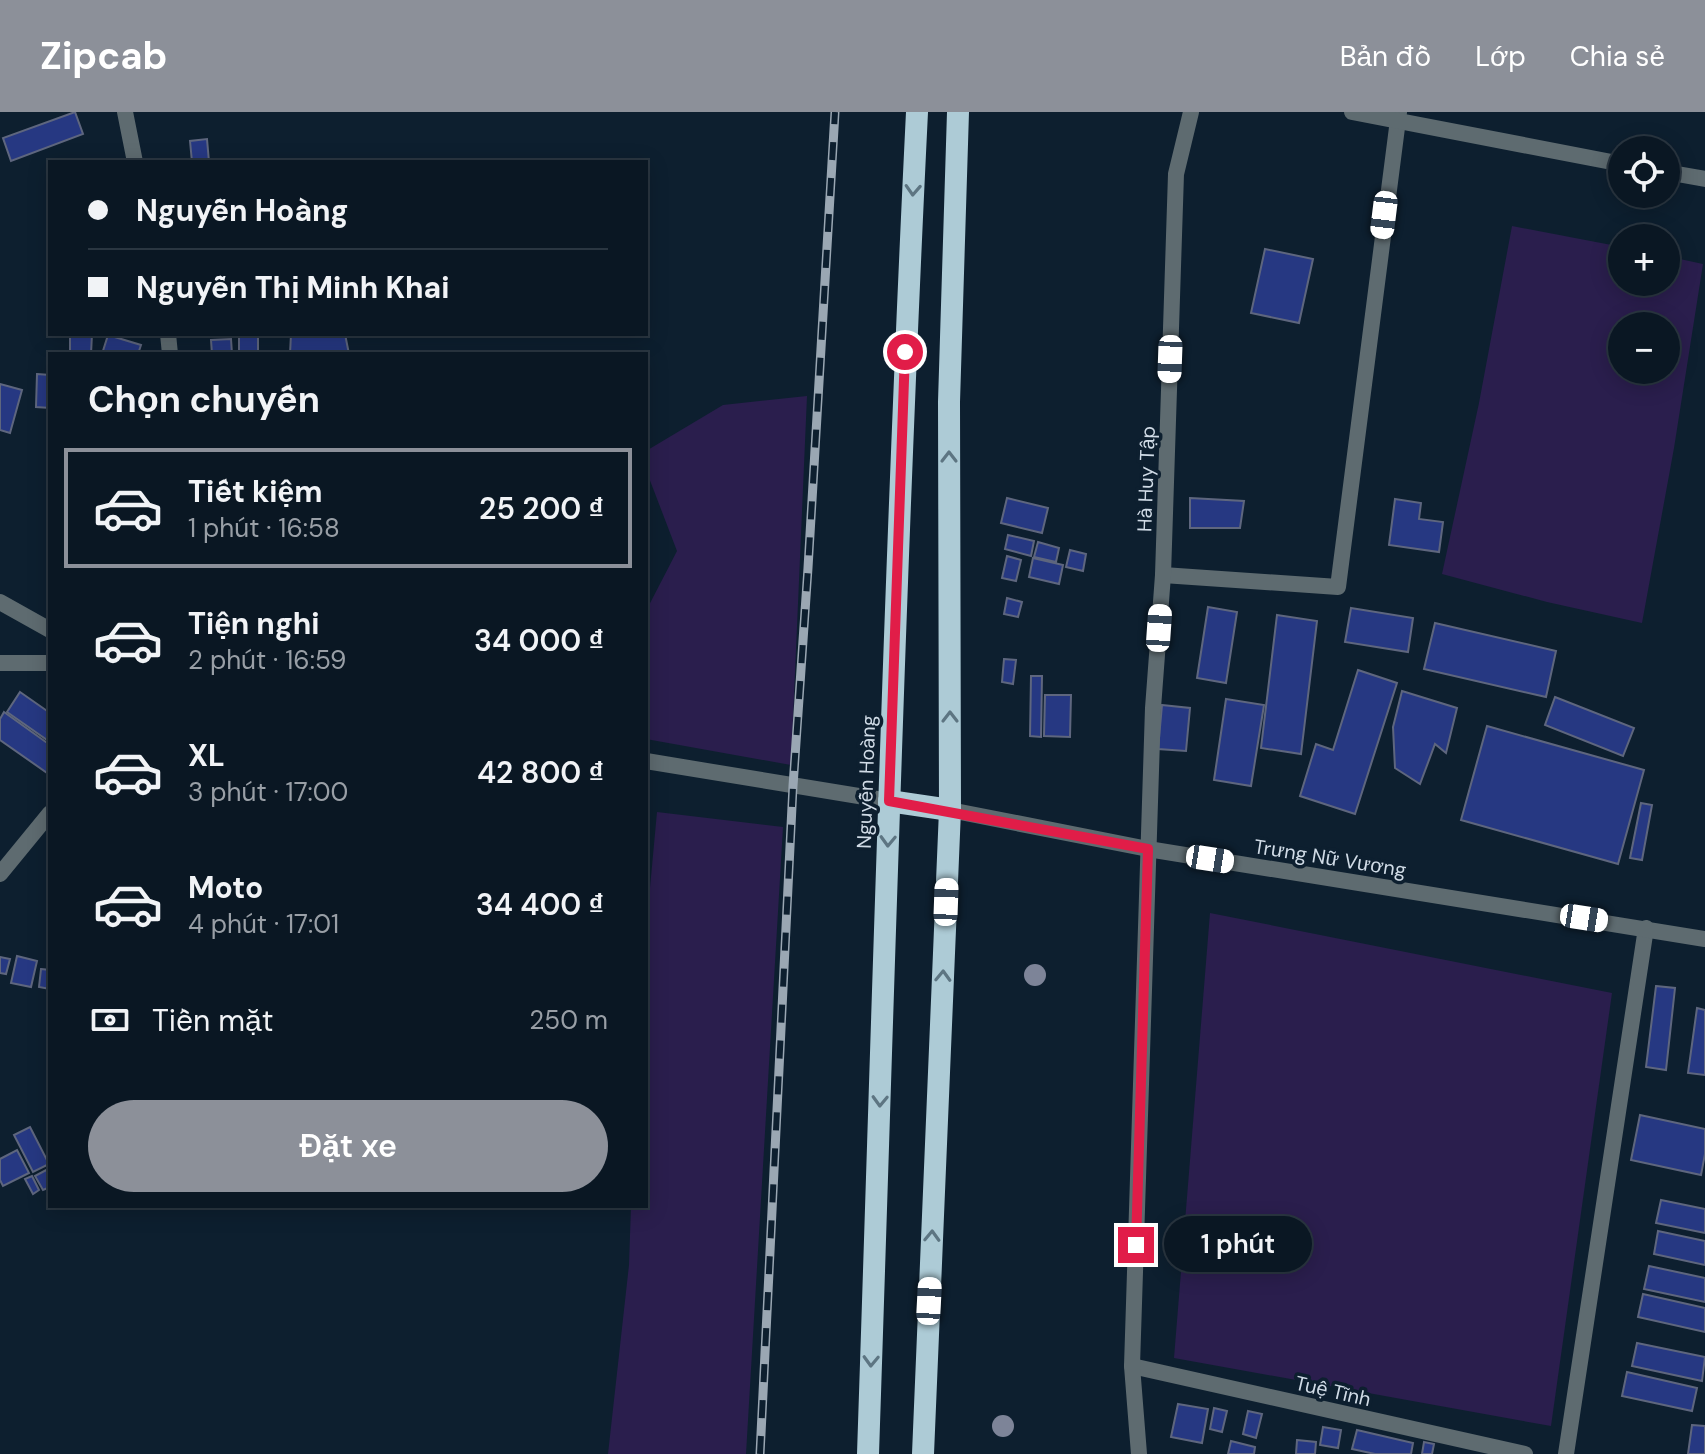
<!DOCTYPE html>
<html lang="vi">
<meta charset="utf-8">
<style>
body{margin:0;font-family:"DM Sans",sans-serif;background:#182430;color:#f1f3f6;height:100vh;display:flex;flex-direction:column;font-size:30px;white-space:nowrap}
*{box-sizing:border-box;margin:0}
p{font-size:26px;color:#999fa6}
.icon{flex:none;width:44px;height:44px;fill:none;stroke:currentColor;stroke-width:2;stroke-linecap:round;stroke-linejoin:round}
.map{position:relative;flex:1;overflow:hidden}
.side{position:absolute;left:48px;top:240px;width:600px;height:856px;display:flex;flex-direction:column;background:#0a1723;border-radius:0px;box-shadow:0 4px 20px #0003,0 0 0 2px #2a3641}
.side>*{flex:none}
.guide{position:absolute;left:48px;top:48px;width:600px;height:176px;border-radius:0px;box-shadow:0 4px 20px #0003,0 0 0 2px #2a3641;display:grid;align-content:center;height:176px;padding:0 40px;background:#0a1723}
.tools{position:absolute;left:1608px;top:24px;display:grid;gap:16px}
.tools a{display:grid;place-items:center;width:72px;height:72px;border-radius:50%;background:#0a1723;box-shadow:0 4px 20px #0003,0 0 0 2px #2a3641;font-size:40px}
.end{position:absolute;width:36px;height:36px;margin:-18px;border:10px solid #e11d48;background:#fff;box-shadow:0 0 0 4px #fff}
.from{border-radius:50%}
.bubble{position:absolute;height:56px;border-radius:28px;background:#0a1723;box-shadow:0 4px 20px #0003,0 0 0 2px #2a3641;font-size:26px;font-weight:600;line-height:56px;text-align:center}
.car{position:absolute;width:24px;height:48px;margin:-24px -12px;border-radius:10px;box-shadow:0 0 6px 2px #0007;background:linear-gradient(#fff 24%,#345 0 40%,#fff 0 76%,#345 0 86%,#fff 0)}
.guide b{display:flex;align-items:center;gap:28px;height:76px;font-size:30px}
.guide b+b{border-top:2px solid #2a3641}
.guide i{width:20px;height:20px;background:#f1f3f6}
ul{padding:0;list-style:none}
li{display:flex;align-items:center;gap:24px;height:120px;margin:0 16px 12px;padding:0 24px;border:4px solid transparent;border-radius:0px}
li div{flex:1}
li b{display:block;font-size:30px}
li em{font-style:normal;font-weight:600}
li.active{border-color:#8c9099}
li>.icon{width:72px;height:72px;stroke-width:1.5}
h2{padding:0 40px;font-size:36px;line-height:96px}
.pay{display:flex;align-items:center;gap:20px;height:88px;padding:0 40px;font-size:30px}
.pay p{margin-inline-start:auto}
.action{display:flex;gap:16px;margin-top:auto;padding:16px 40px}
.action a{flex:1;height:92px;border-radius:48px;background:#8c9099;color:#fff;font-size:32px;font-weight:600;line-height:92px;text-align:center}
header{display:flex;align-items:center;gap:48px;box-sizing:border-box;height:112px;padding:0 40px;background:#8c9099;color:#fff}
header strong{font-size:38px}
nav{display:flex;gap:44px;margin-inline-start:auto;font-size:28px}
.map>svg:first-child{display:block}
</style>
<header>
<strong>Zipcab</strong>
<nav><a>Bản đồ</a><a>Lớp</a><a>Chia sẻ</a></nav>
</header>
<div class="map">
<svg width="1705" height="1342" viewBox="0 0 1705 1342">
<rect width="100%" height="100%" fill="#0d1f2f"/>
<g fill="#2a1e4d" fill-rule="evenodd">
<path d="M1512,114L1622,135V170H1666V144L1703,152L1674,336L1642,511L1547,490L1442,462L1479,291ZM1666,214V258H1622V214Z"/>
<path d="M807,284L791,653L646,627V499L677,439L646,358V339L723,293Z"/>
<path d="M657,700L783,715L746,1342H608L629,1153L631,1094H646V819Z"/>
<path d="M1210,801L1612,881L1551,1314L1174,1246Z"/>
</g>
<g fill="#263882" stroke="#5e667e" stroke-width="2">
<path d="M75,0L83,22L11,49L3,26Z"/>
<path d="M207,27L209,50H192L190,29Z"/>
<path d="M1265,137L1313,147L1299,211L1251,201Z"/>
<path d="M70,222H92L91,242H70Z"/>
<path d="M291,222H345L349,242H290Z"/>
<path d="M108,223L141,233L138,242H102Z"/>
<path d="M258,224V242H239V225Z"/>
<path d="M231,227L232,242H212L211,228Z"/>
<path d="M37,262L50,263V296L36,295Z"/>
<path d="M0,272L22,278L10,321L0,318Z"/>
<path d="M1007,386L1048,396L1042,421L1001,411Z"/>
<path d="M1190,386L1244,389L1240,416H1190Z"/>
<path d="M1395,387L1421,391L1419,407L1443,410L1439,440L1389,433Z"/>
<path d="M1008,423L1034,429L1031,444L1005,437Z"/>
<path d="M1038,430L1059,436L1056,450L1034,445Z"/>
<path d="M1070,438L1086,442L1083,459L1066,455Z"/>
<path d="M1007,444L1021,448L1016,469L1002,466Z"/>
<path d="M1033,446L1063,453L1059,472L1029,465Z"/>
<path d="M1007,486L1022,490L1018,505L1004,502Z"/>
<path d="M1208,495L1237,500L1226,571L1197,566Z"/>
<path d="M1351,496L1413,506L1408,540L1345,530Z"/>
<path d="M1277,503L1317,509L1301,642L1261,636Z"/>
<path d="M1435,511L1556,539L1546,585L1424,557Z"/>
<path d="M1004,547L1016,548L1013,572L1002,570Z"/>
<path d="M1358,558L1397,571L1355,702L1300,684L1316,632L1333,638Z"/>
<path d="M1031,564H1042L1041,625L1030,624Z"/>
<path d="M1402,579L1457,596L1446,641L1435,632L1420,672L1395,656L1393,615Z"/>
<path d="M20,580L50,601V630L7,600Z"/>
<path d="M1045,583H1071L1070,625L1044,624Z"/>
<path d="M1555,585L1634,616L1623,644L1545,613Z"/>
<path d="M1226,587L1264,593L1251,674L1214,668Z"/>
<path d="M1162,593L1190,596L1186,639L1158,637Z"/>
<path d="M4,600L50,633V663L0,628V607Z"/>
<path d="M1487,614L1644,658L1618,752L1461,708Z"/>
<path d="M1641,691L1652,693L1642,748L1630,746Z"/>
<path d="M17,844L37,849L31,875L11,871Z"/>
<path d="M0,845L10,847L6,862L0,861Z"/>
<path d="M41,857L50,858V877L39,875Z"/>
<path d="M1656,874L1675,876L1666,958L1646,955Z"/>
<path d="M1697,896L1705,898V963L1688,961Z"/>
<path d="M1640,1003L1705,1017V1042L1701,1063L1631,1048Z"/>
<path d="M30,1015L49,1052L33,1060L14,1023Z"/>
<path d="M17,1038L29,1061L3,1074L0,1068V1047Z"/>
<path d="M50,1056V1075L43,1078L35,1064Z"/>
<path d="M32,1064L39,1078L33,1082L25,1067Z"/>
<path d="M1661,1088L1705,1097V1121L1656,1111Z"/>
<path d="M1658,1119L1705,1129V1153L1654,1142Z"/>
<path d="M1649,1154L1705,1166V1190L1644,1177Z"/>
<path d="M1643,1182L1705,1196V1220L1638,1205Z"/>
<path d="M1637,1231L1705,1245L1702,1269L1632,1254Z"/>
<path d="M1627,1260L1697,1276L1692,1299L1622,1284Z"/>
<path d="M1178,1292L1208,1297L1202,1331L1171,1325Z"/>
<path d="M1214,1296L1227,1299L1222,1320L1210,1317Z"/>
<path d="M1248,1299L1262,1302L1256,1326L1243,1322Z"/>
<path d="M1692,1313L1705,1314V1342H1688Z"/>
<path d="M1323,1315L1341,1318L1338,1336L1320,1333Z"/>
<path d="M1357,1318L1413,1331L1411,1342H1375L1352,1337Z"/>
<path d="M1297,1328L1316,1330L1315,1342H1296Z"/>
<path d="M1231,1329L1255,1335L1254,1342H1228Z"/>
<path d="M1424,1330L1434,1332L1432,1342H1422Z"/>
</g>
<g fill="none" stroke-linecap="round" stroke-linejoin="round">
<g stroke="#5e6b70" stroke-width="16">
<path d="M125,0L135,50"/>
<path d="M168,222L170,242"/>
<path d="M1163,463L1338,475L1399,0"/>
<path d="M0,490L50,518"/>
<path d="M0,551H50"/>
<path d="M646,649L889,689"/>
<path d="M1132,1254L1525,1342"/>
<path d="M1139,1342L1132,1254L1153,596L1163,463L1176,62L1191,0"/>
<path d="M1566,1342L1646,816"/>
</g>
<g stroke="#5e6b70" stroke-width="16">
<path d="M1352,0L1622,52"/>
<path d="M1666,60L1705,67"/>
<path d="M950,698L1148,737L1705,827"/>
<path d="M0,762L50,701"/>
</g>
<g stroke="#adcbd6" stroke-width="22">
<path d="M889,689L950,698"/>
<path d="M868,1342C883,895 895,447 917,0"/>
<path d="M923,1342L950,698L949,290L958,0"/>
</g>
<defs>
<path id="rail" d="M760,1342L793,674L808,456L835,0"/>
</defs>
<use href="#rail" stroke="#9aa7b3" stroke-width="9"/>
<use href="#rail" stroke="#0d1f2f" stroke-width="6" stroke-dasharray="18" stroke-linecap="butt"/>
</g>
<g fill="#7d8498">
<circle cx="1035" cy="863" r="11"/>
<circle cx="1003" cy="1314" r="11"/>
</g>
<defs><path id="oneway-chevron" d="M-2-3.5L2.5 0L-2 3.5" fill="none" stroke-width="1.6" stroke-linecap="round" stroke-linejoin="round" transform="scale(2)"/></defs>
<g stroke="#5d7582">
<use href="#oneway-chevron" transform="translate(913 78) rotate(93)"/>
<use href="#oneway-chevron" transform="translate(949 345) rotate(-90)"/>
<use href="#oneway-chevron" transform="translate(950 605) rotate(-90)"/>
<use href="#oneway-chevron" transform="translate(888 729) rotate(92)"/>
<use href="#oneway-chevron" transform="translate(943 864) rotate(-88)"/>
<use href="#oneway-chevron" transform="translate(880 989) rotate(92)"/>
<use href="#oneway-chevron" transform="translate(932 1124) rotate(-88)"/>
<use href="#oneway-chevron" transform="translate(871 1249) rotate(92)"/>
</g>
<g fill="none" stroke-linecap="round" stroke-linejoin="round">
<path stroke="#e11d48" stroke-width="10" d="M905,240L889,689L1148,737L1136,1133"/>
</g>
<g text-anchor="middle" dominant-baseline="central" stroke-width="7" stroke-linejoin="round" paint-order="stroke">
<g font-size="20" fill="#d0dbe6" stroke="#0d1f2f">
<text transform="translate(1146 367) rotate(-88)">Hà Huy Tập</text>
<text transform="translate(866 670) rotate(-88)">Nguyễn Hoàng</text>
<text transform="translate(1330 746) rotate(9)">Trưng Nữ Vương</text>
<text transform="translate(1333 1279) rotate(13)">Tuệ Tĩnh</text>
</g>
</g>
</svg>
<div class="tools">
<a><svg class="icon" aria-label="locate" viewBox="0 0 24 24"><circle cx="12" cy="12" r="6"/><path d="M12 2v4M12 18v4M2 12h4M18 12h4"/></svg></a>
<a>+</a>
<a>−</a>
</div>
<i class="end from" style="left:905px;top:240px"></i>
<i class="end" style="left:1136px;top:1133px"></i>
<div class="bubble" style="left:1164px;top:1104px;width:148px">1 phút</div>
<i class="car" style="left:1384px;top:103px;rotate:187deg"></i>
<i class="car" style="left:1170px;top:247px;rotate:182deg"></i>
<i class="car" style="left:1159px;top:516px;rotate:4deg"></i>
<i class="car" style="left:1210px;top:747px;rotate:99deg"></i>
<i class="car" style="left:946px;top:790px;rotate:2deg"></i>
<i class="car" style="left:1584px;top:806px;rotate:99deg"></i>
<i class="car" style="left:929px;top:1189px;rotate:3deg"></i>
<div class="guide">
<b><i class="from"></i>Nguyễn Hoàng</b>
<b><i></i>Nguyễn Thị Minh Khai</b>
</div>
<section class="side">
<h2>Chọn chuyến</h2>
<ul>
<li class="active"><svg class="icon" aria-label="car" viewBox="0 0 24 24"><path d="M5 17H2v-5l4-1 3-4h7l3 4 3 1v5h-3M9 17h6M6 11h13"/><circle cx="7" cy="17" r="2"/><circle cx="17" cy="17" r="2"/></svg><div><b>Tiết kiệm</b><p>1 phút · 16:58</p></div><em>25 200 ₫</em></li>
<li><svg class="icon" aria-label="car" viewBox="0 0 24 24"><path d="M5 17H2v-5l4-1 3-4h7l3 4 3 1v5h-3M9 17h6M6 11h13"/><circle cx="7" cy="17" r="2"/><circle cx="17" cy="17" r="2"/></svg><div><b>Tiện nghi</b><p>2 phút · 16:59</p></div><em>34 000 ₫</em></li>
<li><svg class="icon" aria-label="car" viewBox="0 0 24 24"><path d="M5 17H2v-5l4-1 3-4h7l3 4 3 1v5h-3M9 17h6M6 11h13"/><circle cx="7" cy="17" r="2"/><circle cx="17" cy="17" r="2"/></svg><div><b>XL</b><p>3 phút · 17:00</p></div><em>42 800 ₫</em></li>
<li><svg class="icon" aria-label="car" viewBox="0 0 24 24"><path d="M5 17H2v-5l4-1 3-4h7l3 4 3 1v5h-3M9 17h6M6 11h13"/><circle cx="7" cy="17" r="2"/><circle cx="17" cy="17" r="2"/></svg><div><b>Moto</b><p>4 phút · 17:01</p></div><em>34 400 ₫</em></li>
</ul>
<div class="pay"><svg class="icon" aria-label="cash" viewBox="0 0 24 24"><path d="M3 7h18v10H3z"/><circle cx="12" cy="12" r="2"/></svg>Tiền mặt<p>250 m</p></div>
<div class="action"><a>Đặt xe</a></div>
</section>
</div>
